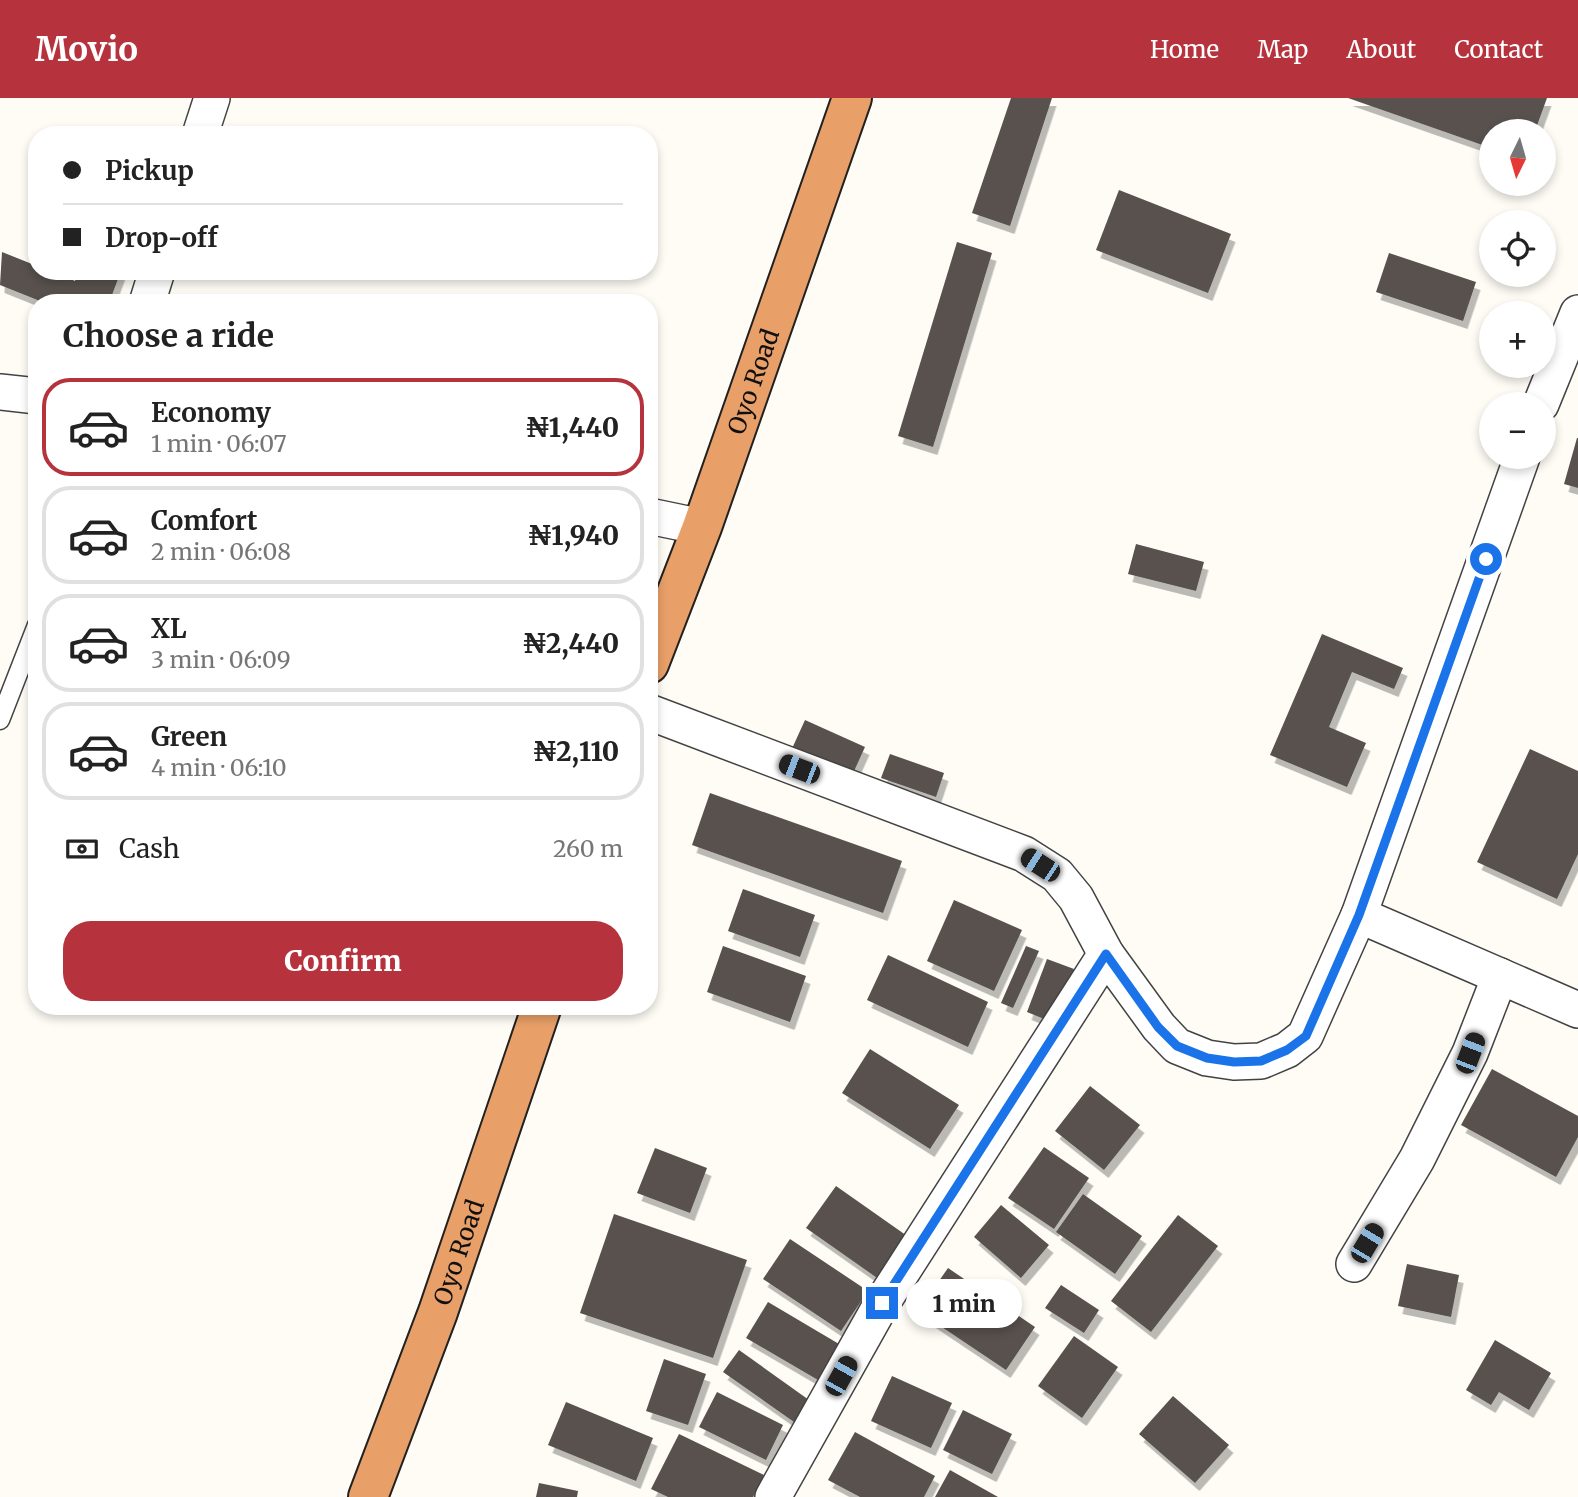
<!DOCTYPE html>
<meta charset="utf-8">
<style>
body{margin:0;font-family:Merriweather,serif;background:#f6f6f6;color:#222;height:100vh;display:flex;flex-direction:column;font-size:26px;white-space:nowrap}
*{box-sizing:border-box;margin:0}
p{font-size:23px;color:#767676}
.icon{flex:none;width:38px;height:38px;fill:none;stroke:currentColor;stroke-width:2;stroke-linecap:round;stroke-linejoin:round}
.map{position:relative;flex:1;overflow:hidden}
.sheet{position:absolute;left:28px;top:196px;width:630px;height:721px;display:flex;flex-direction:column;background:#fff;border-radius:28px;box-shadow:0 4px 10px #0003}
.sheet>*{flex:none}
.guide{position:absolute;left:28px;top:28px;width:630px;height:154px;border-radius:28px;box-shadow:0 4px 10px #0003;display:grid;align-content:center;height:154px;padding:0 35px;background:#fff}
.needle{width:46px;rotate:185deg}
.controls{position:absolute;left:1479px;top:21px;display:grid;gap:14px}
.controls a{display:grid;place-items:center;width:77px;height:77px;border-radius:50%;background:#fff;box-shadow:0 4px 10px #0003;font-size:35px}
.end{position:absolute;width:32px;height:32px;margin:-16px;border:9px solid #1a73e8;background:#fff;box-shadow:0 0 0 4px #fff}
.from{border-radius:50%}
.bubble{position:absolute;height:49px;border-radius:24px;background:#fff;box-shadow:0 4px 10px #0003;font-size:23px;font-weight:800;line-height:49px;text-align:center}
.car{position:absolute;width:21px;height:42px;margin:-21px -10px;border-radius:9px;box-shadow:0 0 5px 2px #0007;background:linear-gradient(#222 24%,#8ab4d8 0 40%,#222 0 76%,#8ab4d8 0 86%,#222 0)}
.guide b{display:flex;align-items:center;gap:24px;height:66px;font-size:26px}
.guide b+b{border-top:2px solid #e0e0e0}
.guide i{width:18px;height:18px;background:#222}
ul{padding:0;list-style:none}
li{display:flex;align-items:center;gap:21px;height:98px;margin:0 14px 10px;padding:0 21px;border:4px solid #e0e0e0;border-radius:28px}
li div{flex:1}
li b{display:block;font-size:26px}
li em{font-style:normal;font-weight:800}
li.selected{border-color:#b6333d}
li>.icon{width:63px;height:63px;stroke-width:1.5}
h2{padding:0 35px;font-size:32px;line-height:84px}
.pay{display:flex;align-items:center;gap:18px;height:77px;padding:0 35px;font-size:26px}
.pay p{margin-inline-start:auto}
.primary-button{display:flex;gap:14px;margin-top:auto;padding:14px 35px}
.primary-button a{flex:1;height:80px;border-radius:28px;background:#b6333d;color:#fff;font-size:28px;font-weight:800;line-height:80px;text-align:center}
header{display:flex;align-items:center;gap:42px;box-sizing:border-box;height:98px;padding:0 35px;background:#b6333d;color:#fff}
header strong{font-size:33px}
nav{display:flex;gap:38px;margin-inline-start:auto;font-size:24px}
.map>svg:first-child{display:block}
</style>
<header>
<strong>Movio</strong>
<nav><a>Home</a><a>Map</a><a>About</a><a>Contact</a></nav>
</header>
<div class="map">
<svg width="1578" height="1399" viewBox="0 0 1578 1399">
<defs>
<filter id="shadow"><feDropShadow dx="4.5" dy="8" stdDeviation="0" flood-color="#0004"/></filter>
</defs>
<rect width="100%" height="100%" fill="#fefcf5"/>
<g fill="#58514d" filter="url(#shadow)">
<path d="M1011,0H1052L1010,128L972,115Z"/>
<path d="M1348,0H1547L1535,33H1491V50Z"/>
<path d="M37,92V113L29,110Z"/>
<path d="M1119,92L1231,136L1208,195L1096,152Z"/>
<path d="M957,144L992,155L933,349L898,338Z"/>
<path d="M2,154L37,168V173H51L75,183L78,173H121L109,205H45L0,187Z"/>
<path d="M1389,155L1476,184L1463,223L1376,194Z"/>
<path d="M1577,340H1578V390L1564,386Z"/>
<path d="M1136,446L1204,464L1196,493L1128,476Z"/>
<path d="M1322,536L1403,570L1394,591L1352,574L1329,629L1366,645L1347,689L1270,657Z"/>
<path d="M805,622L865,649L850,682L790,655Z"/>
<path d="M1530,651L1578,673V756L1557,801L1477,764Z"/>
<path d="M890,656L944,675L936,699L881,680Z"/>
<path d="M710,695L902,763L883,815L692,747Z"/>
<path d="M743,791L815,817L800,859L728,833Z"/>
<path d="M954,802L1022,832L994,893L927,863Z"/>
<path d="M723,848L806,878L790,924L707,894Z"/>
<path d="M1026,848L1039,853L1013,910L1001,905Z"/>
<path d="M888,857L988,904L968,949L867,902Z"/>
<path d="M1047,861L1074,871L1054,925L1027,914Z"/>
<path d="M870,951L959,1007L930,1051L842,995Z"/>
<path d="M1492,971L1578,1018V1039L1556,1079L1461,1027Z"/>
<path d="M1090,988L1140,1027L1104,1072L1055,1033Z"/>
<path d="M1044,1049L1089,1080L1054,1131L1008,1100Z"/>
<path d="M655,1050L707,1070L690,1115L637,1095Z"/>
<path d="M836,1088L910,1140L880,1182L806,1130Z"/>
<path d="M1083,1096L1142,1138L1115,1176L1056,1134Z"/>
<path d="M1001,1107L1049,1147L1021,1180L974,1139Z"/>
<path d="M614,1116L747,1162L713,1260L580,1215Z"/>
<path d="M1178,1117L1218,1148L1151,1234L1111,1203Z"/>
<path d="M790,1141L868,1193L841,1233L763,1181Z"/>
<path d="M1407,1166L1459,1177L1451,1219L1398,1208Z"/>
<path d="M948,1170L1035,1229L1006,1272L918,1213Z"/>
<path d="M1061,1187L1099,1212L1084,1235L1045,1210Z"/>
<path d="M768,1204L839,1246L818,1282L746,1240Z"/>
<path d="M1074,1238L1118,1269L1082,1320L1038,1288Z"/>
<path d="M1495,1242L1551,1275L1529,1312L1499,1294L1491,1307L1466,1292Z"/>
<path d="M739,1252L809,1302L794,1324L723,1274Z"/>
<path d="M664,1261L706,1276L688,1327L646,1313Z"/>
<path d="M892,1278L952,1305L931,1350L871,1323Z"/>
<path d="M717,1294L783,1327L766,1362L699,1329Z"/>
<path d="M1173,1298L1229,1347L1195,1385L1139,1336Z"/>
<path d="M566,1304L653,1340L636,1383L548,1347Z"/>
<path d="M963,1312L1012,1336L992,1376L943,1352Z"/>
<path d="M855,1334L935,1378L924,1399H860L828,1382Z"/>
<path d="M679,1336L764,1377L753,1399H668L651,1391Z"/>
<path d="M950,1372L998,1399H935Z"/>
<path d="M539,1385L578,1393L577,1399H536Z"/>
</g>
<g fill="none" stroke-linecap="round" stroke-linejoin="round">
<defs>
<path id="lane" d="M0,622L37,527"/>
<g id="street">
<path d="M200,37L212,0"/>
<path d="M147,205L157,173"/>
<path d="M0,294L37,298"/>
<path d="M1541,306L1578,215"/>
<path d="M649,418L702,429"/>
<path d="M649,614L1024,756L1057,777L1076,800L1106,856L1159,929L1177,948L1207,960L1234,964L1261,963L1287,952L1305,938L1359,817L1522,359"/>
<path d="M1359,817L1578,912"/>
<path d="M1354,1166L1417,1061L1470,955L1500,878"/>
<path d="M773,1399L882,1205L1106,856"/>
</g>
<g id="highway">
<path id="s1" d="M649,566L702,429L852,0"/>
<path id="s2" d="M368,1399L438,1214L542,908"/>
</g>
</defs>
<use href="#lane" stroke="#434343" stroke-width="21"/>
<use href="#street" stroke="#434343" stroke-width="38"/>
<use href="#highway" stroke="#212121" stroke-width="42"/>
<use href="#lane" stroke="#fff" stroke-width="18"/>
<use href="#street" stroke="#fff" stroke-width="35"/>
<use href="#highway" stroke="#e89f68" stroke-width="38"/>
</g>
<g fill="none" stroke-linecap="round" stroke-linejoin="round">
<path stroke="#1a73e8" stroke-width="9" d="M882,1205L1106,856L1158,929L1177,948L1207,960L1234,964L1261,963L1287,952L1306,938L1359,817L1486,461"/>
</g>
<g text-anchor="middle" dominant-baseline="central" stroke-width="7" stroke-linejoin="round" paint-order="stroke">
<g font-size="24" fill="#101010" stroke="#fff">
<text stroke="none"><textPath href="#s1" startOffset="301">Oyo Road</textPath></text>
<text stroke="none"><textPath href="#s2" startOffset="261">Oyo Road</textPath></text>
</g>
</g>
</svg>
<div class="controls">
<a><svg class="needle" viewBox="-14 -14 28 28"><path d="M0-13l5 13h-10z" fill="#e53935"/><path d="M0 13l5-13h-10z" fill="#767676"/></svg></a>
<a><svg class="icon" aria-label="locate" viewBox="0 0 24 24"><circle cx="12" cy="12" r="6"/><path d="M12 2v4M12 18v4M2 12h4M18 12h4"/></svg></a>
<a>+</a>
<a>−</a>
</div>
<i class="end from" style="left:1486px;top:461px"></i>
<i class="end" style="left:882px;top:1205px"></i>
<div class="bubble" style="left:906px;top:1181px;width:116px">1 min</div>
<i class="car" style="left:799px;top:671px;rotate:291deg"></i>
<i class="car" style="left:1040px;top:767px;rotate:303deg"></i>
<i class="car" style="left:1470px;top:955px;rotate:21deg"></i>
<i class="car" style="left:1367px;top:1145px;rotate:31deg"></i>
<i class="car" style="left:841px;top:1278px;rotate:29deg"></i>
<div class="guide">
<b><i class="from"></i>Pickup</b>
<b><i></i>Drop-off</b>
</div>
<section class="sheet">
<h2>Choose a ride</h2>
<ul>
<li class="selected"><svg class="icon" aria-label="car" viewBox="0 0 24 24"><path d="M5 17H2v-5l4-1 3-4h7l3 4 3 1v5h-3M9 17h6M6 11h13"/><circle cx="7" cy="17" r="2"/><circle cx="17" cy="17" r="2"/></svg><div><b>Economy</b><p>1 min · 06:07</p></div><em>₦1,440</em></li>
<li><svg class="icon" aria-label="car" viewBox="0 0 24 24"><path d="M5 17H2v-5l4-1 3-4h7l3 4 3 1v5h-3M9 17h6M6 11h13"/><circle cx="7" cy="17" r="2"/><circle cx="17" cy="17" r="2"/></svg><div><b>Comfort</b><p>2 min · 06:08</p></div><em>₦1,940</em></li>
<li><svg class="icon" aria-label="car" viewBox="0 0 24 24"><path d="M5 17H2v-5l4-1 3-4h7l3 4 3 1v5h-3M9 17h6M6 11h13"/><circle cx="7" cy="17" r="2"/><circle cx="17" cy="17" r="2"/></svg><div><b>XL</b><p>3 min · 06:09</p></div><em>₦2,440</em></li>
<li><svg class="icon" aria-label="car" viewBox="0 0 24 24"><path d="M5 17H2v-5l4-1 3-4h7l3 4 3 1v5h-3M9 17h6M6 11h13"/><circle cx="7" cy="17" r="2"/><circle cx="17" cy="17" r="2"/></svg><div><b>Green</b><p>4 min · 06:10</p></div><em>₦2,110</em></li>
</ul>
<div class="pay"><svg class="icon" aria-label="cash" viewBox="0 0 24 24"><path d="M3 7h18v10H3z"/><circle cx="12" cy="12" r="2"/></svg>Cash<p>260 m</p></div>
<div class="primary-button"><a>Confirm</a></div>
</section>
</div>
